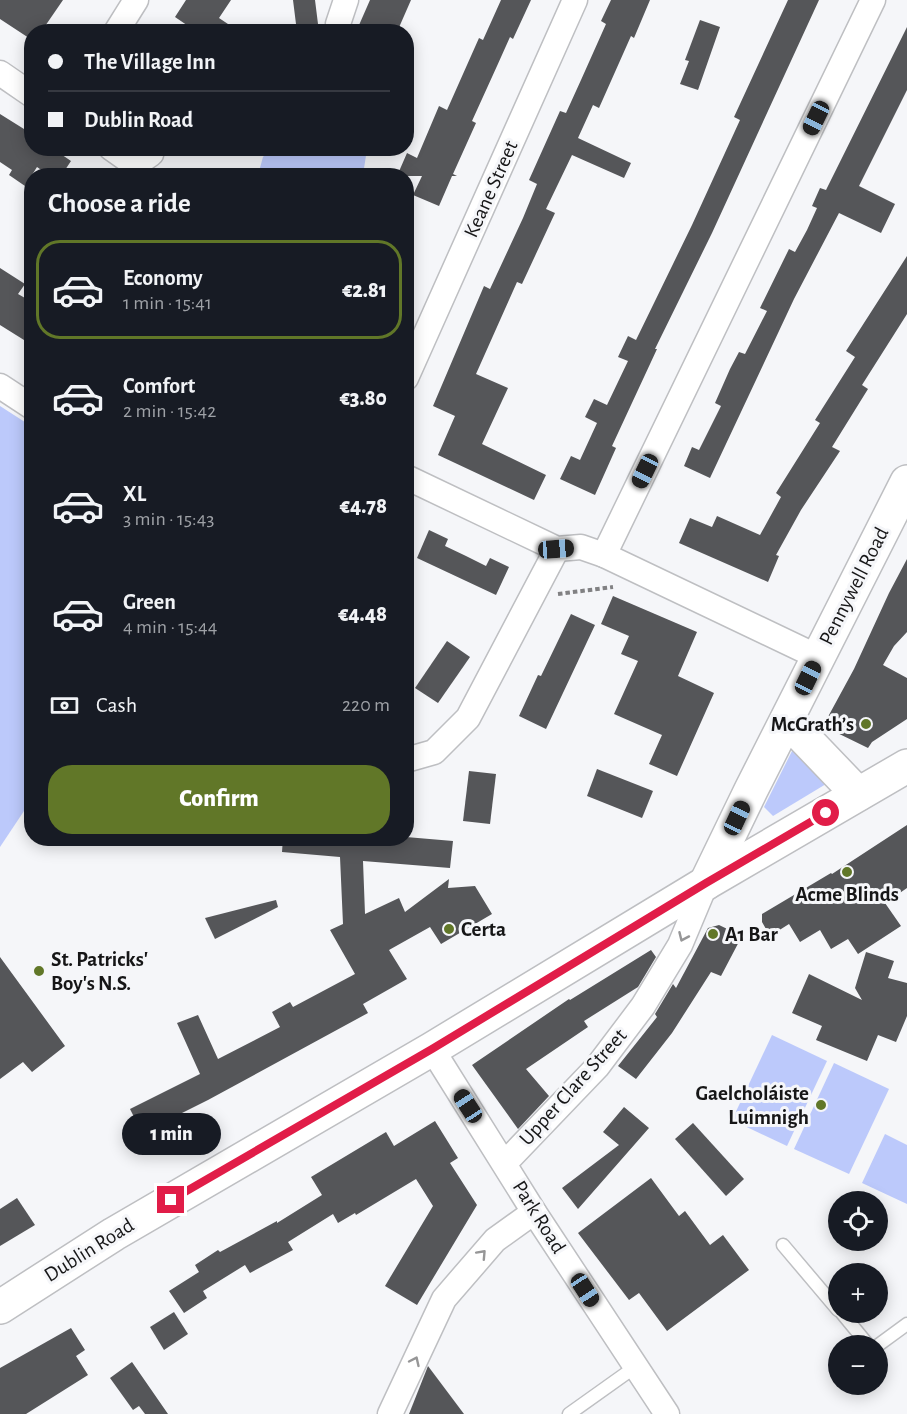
<!DOCTYPE html>
<meta charset="utf-8">
<style>
body{margin:0;font-family:"Alegreya Sans",sans-serif;background:#242831;color:#f1f3f6;height:100vh;display:flex;flex-direction:column;font-size:22px;white-space:nowrap}
*{box-sizing:border-box;margin:0}
p{font-size:20px;color:#9ea1a6}
.icon{flex:none;width:33px;height:33px;fill:none;stroke:currentColor;stroke-width:2;stroke-linecap:round;stroke-linejoin:round}
.map{position:relative;flex:1;overflow:hidden}
.side{position:absolute;left:24px;top:168px;width:390px;height:678px;display:flex;flex-direction:column;background:#171b24;border-radius:24px;box-shadow:0 3px 15px #0003}
.side>*{flex:none}
.banner{position:absolute;left:24px;top:24px;width:390px;height:132px;border-radius:24px;box-shadow:0 3px 15px #0003;display:grid;align-content:center;height:132px;padding:0 24px;background:#171b24}
.fabs{position:absolute;left:828px;top:1191px;display:grid;gap:12px}
.fabs a{display:grid;place-items:center;width:60px;height:60px;border-radius:50%;background:#171b24;box-shadow:0 3px 15px #0003;font-size:30px}
.end{position:absolute;width:27px;height:27px;margin:-14px;border:8px solid #e11d48;background:#fff;box-shadow:0 0 0 3px #fff}
.from{border-radius:50%}
.bubble{position:absolute;height:42px;border-radius:21px;background:#171b24;box-shadow:0 3px 15px #0003;font-size:20px;font-weight:800;line-height:42px;text-align:center}
.car{position:absolute;width:18px;height:36px;margin:-18px -9px;border-radius:8px;box-shadow:0 0 4px 2px #0007;background:linear-gradient(#222 24%,#8ab4d8 0 40%,#222 0 76%,#8ab4d8 0 86%,#222 0)}
.banner b{display:flex;align-items:center;gap:21px;height:57px;font-size:22px}
.banner b+b{border-top:2px solid #363941}
.banner i{width:15px;height:15px;background:#f1f3f6}
ul{padding:0;list-style:none}
li{display:flex;align-items:center;gap:18px;height:99px;margin:0 12px 9px;padding:0 12px;border:3px solid transparent;border-radius:24px}
li div{flex:1}
li b{display:block;font-size:22px}
li em{font-style:normal;font-weight:800}
li.active{border-color:#617728}
li>.icon{width:54px;height:54px;stroke-width:1.5}
h2{padding:0 24px;font-size:27px;line-height:72px}
.pay{display:flex;align-items:center;gap:15px;height:66px;padding:0 24px;font-size:22px}
.pay p{margin-inline-start:auto}
.action{display:flex;gap:12px;margin-top:auto;padding:12px 24px}
.action a{flex:1;height:69px;border-radius:24px;background:#617728;color:#fff;font-size:24px;font-weight:800;line-height:69px;text-align:center}
.map>svg:first-child{display:block}
</style>
<div class="map">
<svg width="907" height="1414" viewBox="0 0 907 1414">
<rect width="100%" height="100%" fill="#f5f6f9"/>
<g fill="#bcc9fb">
<path d="M270,149V148L367,149L363,175H258L263,157Z"/>
<path d="M0,406L31,426L32,799L0,847Z"/>
<path d="M793,749L826,784L773,816L764,807Z"/>
<path d="M772,1035L827,1061L787,1146L732,1120Z"/>
<path d="M834,1063L889,1089L849,1174L794,1149Z"/>
<path d="M885,1134L907,1145V1204L862,1183Z"/>
</g>
<g fill="#555659">
<path d="M0,0H63L41,32H32V40L0,19Z"/>
<path d="M186,0H231L219,18L240,32H197L175,17Z"/>
<path d="M293,0H315L319,32H297Z"/>
<path d="M370,0H411L397,32H356Z"/>
<path d="M501,0H531L513,39L510,37L497,66L472,121L476,123L453,174L457,176H452L439,206L413,195L422,176H397L407,153L417,158L439,106L447,110L479,38L483,40Z"/>
<path d="M611,0H650L634,38L631,36L599,108L593,105L578,138L631,163L624,178L572,155L546,209L555,213L522,284L517,282L476,374L508,388L482,444L546,475L534,500L438,455L455,416L433,406L484,286L490,289L523,218L537,184L529,180L560,111L566,113L581,80L606,24L601,21Z"/>
<path d="M788,0H819L712,233L655,349H657L612,446L616,448L595,495L560,479L571,456L580,460L597,423L585,417L594,399L607,405L628,361L618,357L628,336L636,340L692,225L740,120L734,117Z"/>
<path d="M700,20L720,27L698,90L680,84L689,61L685,60Z"/>
<path d="M907,27V90L859,186L895,204L881,233L839,213L794,299L710,478L684,466L692,447L699,450L721,406L715,403L730,369L739,352L745,354L767,311L760,308L789,249L795,252L807,230L817,208L812,206L820,188L826,190Z"/>
<path d="M0,114L32,134V148H52L71,161L61,176H50L37,167L25,186L9,175L12,170L0,162Z"/>
<path d="M907,256V314L862,385L868,389L832,447L840,451L801,510L776,555L779,556L768,582L679,543L690,518L712,527L717,516L760,535L781,497L776,493L820,423L815,420L855,357L846,351Z"/>
<path d="M0,268L25,284L18,294L32,302V345L0,325Z"/>
<path d="M429,530L448,539L445,546L466,556L486,566L490,558L509,567L496,595L417,558Z"/>
<path d="M907,559V632L894,646L883,665L907,678V719L872,742L868,748L823,726L854,669L889,593Z"/>
<path d="M613,596L697,632L678,676L714,693L677,776L649,764L662,735L614,714L638,661L621,654L629,636L601,624Z"/>
<path d="M571,614L595,625L546,729L519,716L538,675L541,676Z"/>
<path d="M447,641L470,657L438,703L415,688Z"/>
<path d="M597,769L653,791L642,818L587,796Z"/>
<path d="M469,771L496,774L490,824L463,821Z"/>
<path d="M907,825V888L885,903L901,926L858,954L848,939L831,949L820,930L800,942L789,924L770,936L762,922V914L831,873L832,874Z"/>
<path d="M406,837L453,841L450,868L363,861L365,914L399,898L405,912L449,879L448,888L475,886L492,914L441,944L430,927L389,950L407,979L363,1004L368,1013L208,1100L142,1133L130,1109L200,1074L177,1023L198,1015L218,1059L280,1027L272,1012L290,1002L293,1007L355,974L330,930L343,924L340,857L282,852L283,838Z"/>
<path d="M276,900L278,907L215,939L205,918Z"/>
<path d="M719,925L742,936L721,976L711,972L672,1033L636,1079L618,1066L657,1017L655,1014L673,984L676,988L708,928Z"/>
<path d="M651,950L656,957L638,987L584,1021L588,1027L526,1069L549,1096L518,1129L472,1065L569,999L570,1000Z"/>
<path d="M866,952L894,961L888,978L907,983V1016L896,1042L878,1035L867,1061L816,1040L822,1026L792,1013L809,974L862,1000L855,988Z"/>
<path d="M0,957L65,1046L32,1072L23,1062L0,1079Z"/>
<path d="M624,1107L649,1128L578,1209L562,1188L619,1145L603,1132Z"/>
<path d="M435,1121L458,1158L450,1163L477,1205L417,1305L385,1286L433,1206L416,1179L356,1215L355,1213L338,1223L333,1214L288,1242L293,1250L250,1273L245,1265L203,1291L207,1298L184,1313L169,1291L199,1272L195,1265L218,1250L220,1252L277,1221V1223L322,1195L311,1177L386,1132L394,1146Z"/>
<path d="M693,1123L744,1179L726,1196L675,1139Z"/>
<path d="M651,1178L679,1216L685,1211L710,1245L723,1235L749,1270L667,1331L639,1293L629,1300L578,1233Z"/>
<path d="M17,1198L35,1225L0,1246V1209Z"/>
<path d="M174,1312L188,1334L164,1350L150,1327Z"/>
<path d="M71,1328L85,1350L76,1356L88,1375L26,1414H0V1368Z"/>
<path d="M132,1362L168,1414H145L139,1406L133,1410L110,1378Z"/>
<path d="M428,1366L464,1414H409Z"/>
</g>
<g fill="none" stroke-linecap="round" stroke-linejoin="round">
<defs>
<g id="service">
<path d="M783,1245L838,1310"/>
<path d="M841,1312L869,1346"/>
<path d="M877,1346L907,1324"/>
<path d="M569,1414L635,1367"/>
</g>
<g id="minor">
<path d="M116,32L136,0"/>
<path d="M338,32V24L346,0"/>
<path d="M0,73L32,95"/>
<path d="M111,148L135,165L151,154L150,148"/>
<path d="M406,378L575,0"/>
<path d="M0,386L32,407"/>
<path d="M406,477L557,549L581,547L604,555L818,657"/>
<path d="M604,555L873,0"/>
<path d="M406,760L434,752L468,718L557,549"/>
<path d="M432,1049L534,1212L667,1414"/>
<path d="M505,1163L597,1067L643,1006L680,945L706,883"/>
<path d="M390,1414L444,1299L495,1240L534,1212"/>
</g>
<g id="secondary">
<path d="M787,720L858,794"/>
<path d="M706,883L751,790L907,482"/>
<path d="M0,1307L114,1234L432,1049L706,883L907,766"/>
</g>
</defs>
<use href="#service" stroke="#bebfc2" stroke-width="15"/>
<use href="#minor" stroke="#bebfc2" stroke-width="27"/>
<use href="#secondary" stroke="#bebfc2" stroke-width="36"/>
<path stroke="#818183" stroke-width="4" stroke-dasharray="4.5 3" stroke-linecap="butt" d="M558,594L613,587"/>
<use href="#service" stroke="#fff" stroke-width="12"/>
<use href="#minor" stroke="#fff" stroke-width="24"/>
<use href="#secondary" stroke="#fff" stroke-width="33"/>
</g>
<defs><path id="oneway-chevron" d="M-2-3.5L2.5 0L-2 3.5" fill="none" stroke-width="1.6" stroke-linecap="round" stroke-linejoin="round" transform="scale(1.5)"/></defs>
<g stroke="#969697">
<use href="#oneway-chevron" transform="translate(683 937) rotate(114)"/>
<use href="#oneway-chevron" transform="translate(482 1254) rotate(-47)"/>
<use href="#oneway-chevron" transform="translate(415 1361) rotate(-65)"/>
</g>
<g fill="none" stroke-linecap="round" stroke-linejoin="round">
<path stroke="#e11d48" stroke-width="8" d="M171,1200L432,1049L706,883L826,813"/>
</g>
<g fill="#617728" stroke="#f5f6f9" stroke-width="2">
<circle cx="866" cy="724" r="6"/>
<circle cx="847" cy="872" r="6"/>
<circle cx="449" cy="929" r="6"/>
<circle cx="713" cy="934" r="6"/>
<circle cx="39" cy="971" r="6"/>
<circle cx="821" cy="1105" r="6"/>
</g>
<g text-anchor="middle" dominant-baseline="central" stroke-width="6" stroke-linejoin="round" paint-order="stroke">
<g font-size="21" fill="#161617" stroke="#f5f6f9">
<text transform="translate(491 189) rotate(-66)">Keane Street</text>
<text transform="translate(854 586) rotate(-63)">Pennywell Road</text>
<text transform="translate(573 1087) rotate(-48)">Upper Clare Street</text>
<text transform="translate(539 1217) rotate(58)">Park Road</text>
<text transform="translate(89 1250) rotate(-32)">Dublin Road</text>
</g>
<g font-size="21" font-weight="bold" fill="#161617" stroke="#f5f6f9" text-anchor="start">
<text x="854" y="724" text-anchor="end">McGrath’s</text>
<text x="847" y="894" text-anchor="middle">Acme Blinds</text>
<text x="461" y="929">Certa</text>
<text x="725" y="934">A1 Bar</text>
<text x="51" y="959">St. Patricks'<tspan x="51" dy="24">Boy's N.S.</tspan></text>
<text x="809" y="1093" text-anchor="end">Gaelcholáiste<tspan x="809" dy="24">Luimnigh</tspan></text>
</g>
</g>
</svg>
<div class="fabs">
<a><svg class="icon" aria-label="locate" viewBox="0 0 24 24"><circle cx="12" cy="12" r="6"/><path d="M12 2v4M12 18v4M2 12h4M18 12h4"/></svg></a>
<a>+</a>
<a>−</a>
</div>
<i class="end from" style="left:826px;top:813px"></i>
<i class="end" style="left:171px;top:1200px"></i>
<div class="bubble" style="left:122px;top:1113px;width:99px">1 min</div>
<i class="car" style="left:816px;top:118px;rotate:206deg"></i>
<i class="car" style="left:645px;top:471px;rotate:206deg"></i>
<i class="car" style="left:556px;top:549px;rotate:86deg"></i>
<i class="car" style="left:808px;top:678px;rotate:26deg"></i>
<i class="car" style="left:737px;top:818px;rotate:25deg"></i>
<i class="car" style="left:468px;top:1106px;rotate:327deg"></i>
<i class="car" style="left:585px;top:1290px;rotate:147deg"></i>
<div class="banner">
<b><i class="from"></i>The Village Inn</b>
<b><i></i>Dublin Road</b>
</div>
<section class="side">
<h2>Choose a ride</h2>
<ul>
<li class="active"><svg class="icon" aria-label="car" viewBox="0 0 24 24"><path d="M5 17H2v-5l4-1 3-4h7l3 4 3 1v5h-3M9 17h6M6 11h13"/><circle cx="7" cy="17" r="2"/><circle cx="17" cy="17" r="2"/></svg><div><b>Economy</b><p>1 min · 15:41</p></div><em>€2.81</em></li>
<li><svg class="icon" aria-label="car" viewBox="0 0 24 24"><path d="M5 17H2v-5l4-1 3-4h7l3 4 3 1v5h-3M9 17h6M6 11h13"/><circle cx="7" cy="17" r="2"/><circle cx="17" cy="17" r="2"/></svg><div><b>Comfort</b><p>2 min · 15:42</p></div><em>€3.80</em></li>
<li><svg class="icon" aria-label="car" viewBox="0 0 24 24"><path d="M5 17H2v-5l4-1 3-4h7l3 4 3 1v5h-3M9 17h6M6 11h13"/><circle cx="7" cy="17" r="2"/><circle cx="17" cy="17" r="2"/></svg><div><b>XL</b><p>3 min · 15:43</p></div><em>€4.78</em></li>
<li><svg class="icon" aria-label="car" viewBox="0 0 24 24"><path d="M5 17H2v-5l4-1 3-4h7l3 4 3 1v5h-3M9 17h6M6 11h13"/><circle cx="7" cy="17" r="2"/><circle cx="17" cy="17" r="2"/></svg><div><b>Green</b><p>4 min · 15:44</p></div><em>€4.48</em></li>
</ul>
<div class="pay"><svg class="icon" aria-label="cash" viewBox="0 0 24 24"><path d="M3 7h18v10H3z"/><circle cx="12" cy="12" r="2"/></svg>Cash<p>220 m</p></div>
<div class="action"><a>Confirm</a></div>
</section>
</div>
